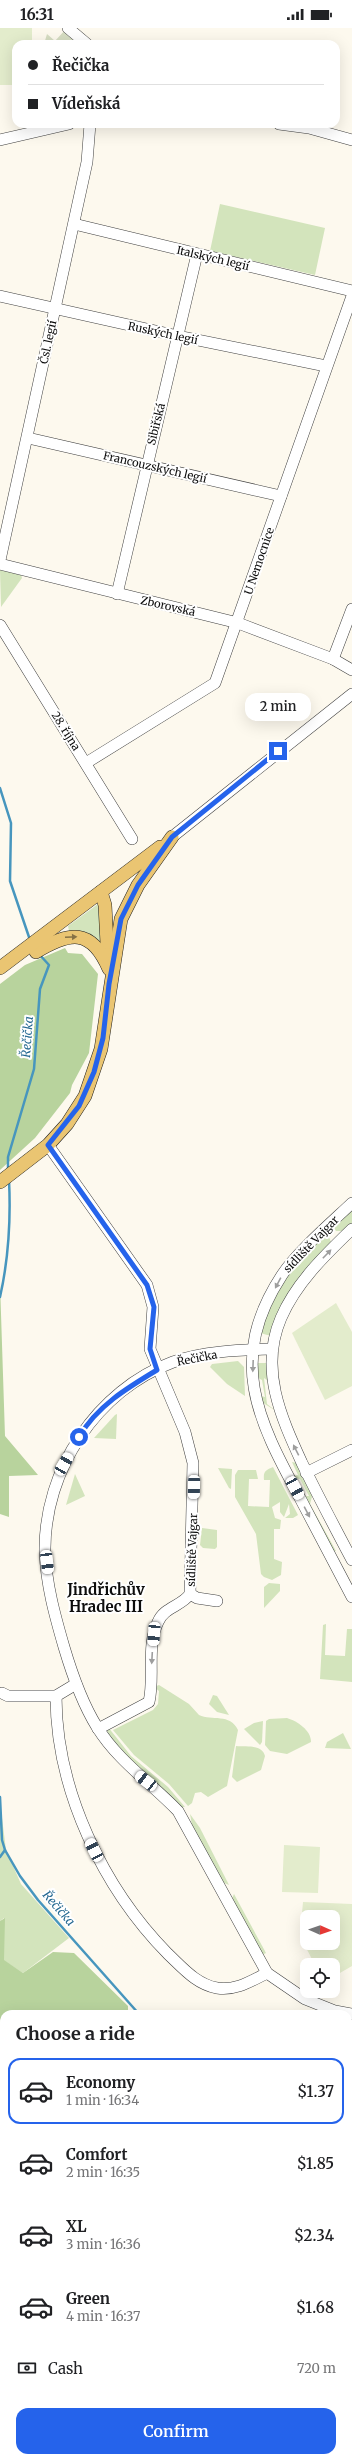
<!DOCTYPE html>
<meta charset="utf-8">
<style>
body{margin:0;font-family:Merriweather,serif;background:#f2f2f2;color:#202124;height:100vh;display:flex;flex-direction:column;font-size:15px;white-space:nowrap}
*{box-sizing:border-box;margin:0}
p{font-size:13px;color:#757577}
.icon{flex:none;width:22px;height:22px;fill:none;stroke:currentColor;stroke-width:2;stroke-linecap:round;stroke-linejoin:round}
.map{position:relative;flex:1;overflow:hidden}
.sheet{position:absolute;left:0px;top:1982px;width:352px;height:452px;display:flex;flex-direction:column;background:#fff;border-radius:12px 12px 0 0;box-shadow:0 4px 16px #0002}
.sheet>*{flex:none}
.banner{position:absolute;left:12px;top:12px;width:328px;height:88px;border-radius:12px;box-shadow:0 4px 16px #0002;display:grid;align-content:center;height:88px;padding:0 16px;background:#fff}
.needle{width:26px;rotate:92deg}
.fabs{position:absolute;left:300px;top:1882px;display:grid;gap:8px}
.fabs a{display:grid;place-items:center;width:40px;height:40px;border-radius:8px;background:#fff;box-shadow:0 4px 16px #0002;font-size:20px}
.end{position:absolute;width:18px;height:18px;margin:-9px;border:5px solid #2563eb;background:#fff;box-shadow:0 0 0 2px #fff}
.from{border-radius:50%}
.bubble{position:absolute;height:28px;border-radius:12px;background:#fff;box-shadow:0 4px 16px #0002;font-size:13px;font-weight:600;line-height:28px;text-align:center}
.car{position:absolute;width:12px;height:24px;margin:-12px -6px;border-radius:5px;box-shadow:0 0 3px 1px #0007;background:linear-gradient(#fff 24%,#345 0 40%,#fff 0 76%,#345 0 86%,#fff 0)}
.banner b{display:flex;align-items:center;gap:14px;height:38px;font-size:15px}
.banner b+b{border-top:1px solid #e0e0e0}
.banner i{width:10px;height:10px;background:#202124}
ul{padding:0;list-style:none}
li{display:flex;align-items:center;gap:12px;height:66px;margin:0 8px 6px;padding:0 8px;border:2px solid transparent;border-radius:12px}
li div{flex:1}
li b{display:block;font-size:15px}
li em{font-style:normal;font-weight:600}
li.current{border-color:#2563eb}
li>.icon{width:36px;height:36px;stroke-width:1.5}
h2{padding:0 16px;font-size:18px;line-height:48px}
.pay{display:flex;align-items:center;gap:10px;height:44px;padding:0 16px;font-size:15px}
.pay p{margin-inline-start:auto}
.action{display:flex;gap:8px;margin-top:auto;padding:8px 16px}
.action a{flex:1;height:46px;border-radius:12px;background:#2563eb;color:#fff;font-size:16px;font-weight:600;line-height:46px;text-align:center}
.status{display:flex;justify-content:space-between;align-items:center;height:28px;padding:0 20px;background:#fff;direction:ltr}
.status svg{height:11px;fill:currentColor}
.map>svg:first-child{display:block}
</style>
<div class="status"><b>16:31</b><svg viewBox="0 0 49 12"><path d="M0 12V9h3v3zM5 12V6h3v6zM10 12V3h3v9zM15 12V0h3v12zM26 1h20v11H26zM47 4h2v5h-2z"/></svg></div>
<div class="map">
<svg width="352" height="2434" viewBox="0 0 352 2434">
<rect width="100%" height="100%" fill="#fdf9ee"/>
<path fill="#f1ecd1" d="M348,2156L352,2157V2434H94L97,2430H348Z"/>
<g fill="#d3e4bc">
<path d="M220,176L325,200L315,247L210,223Z"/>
<path d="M0,542L21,547L22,550L1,579Z"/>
<path d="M98,876L102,879L104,912L98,914L69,903L68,898Z"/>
<path d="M352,1180V1195L343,1203H336L333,1198Z"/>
<path d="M324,1208L329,1209L331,1214L271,1308L260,1305C273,1263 293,1238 324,1208Z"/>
<path d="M238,1333L244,1339L245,1368L227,1356L210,1339L212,1336Z"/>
<path d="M258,1335H268L269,1354L264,1350L267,1376L276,1383L260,1373L258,1367L265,1369L262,1352L256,1349Z"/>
<path d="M117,1386L116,1411L94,1410L115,1387Z"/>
<path d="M292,1434L297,1435L313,1465L310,1476L336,1523L332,1524L303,1468H309L300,1451L294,1450L293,1448L298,1447Z"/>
<path d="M273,1439L298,1487L293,1490H285L290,1486L289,1476L284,1489L280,1484V1474L272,1479L275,1490L281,1492L280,1501H274V1531L282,1534L281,1547L272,1552L264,1549L261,1546L256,1506L235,1469V1447L238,1442H256L258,1451H249L248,1478L269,1479L270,1452H264C263,1443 266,1442 273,1439Z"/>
<path d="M218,1440L232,1441L231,1461L229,1460Z"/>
<path d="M75,1446L85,1468L66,1477Z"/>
<path d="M202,1500L217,1502V1519L215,1521L203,1520L200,1517Z"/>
<path d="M269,1555L280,1556V1563L264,1580V1559Z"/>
<path d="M326,1596L325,1627L345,1628L347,1601H352V1654L320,1651L323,1597Z"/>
<path d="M159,1657L189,1676L199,1687C212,1693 230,1685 238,1702L227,1758L208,1769L201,1764L195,1765L192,1775L188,1778L169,1756L134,1727L113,1702L153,1682L158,1676L159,1663L154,1659Z"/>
<path d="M213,1667L217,1668L229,1687L217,1684L209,1676Z"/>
<path d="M287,1690C297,1693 311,1702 311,1714L287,1726L270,1723L265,1717L266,1693L269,1691Z"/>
<path d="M263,1693L262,1714L260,1717L244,1701L254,1695Z"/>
<path d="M108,1699L131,1728L168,1759L185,1779H182L134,1738L107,1706Z"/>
<path d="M343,1705L351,1721L325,1720L327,1714Z"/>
<path d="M236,1718C246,1719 262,1716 265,1728L261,1742L237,1754L232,1749Z"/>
<path d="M0,1774L6,1822L21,1856L69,1910L23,1945L3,1932L4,1890L0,1893Z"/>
<path d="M190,1786L200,1800L229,1857L222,1854L192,1797Z"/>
<path d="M234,1866L266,1925L262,1927L231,1873Z"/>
</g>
<g fill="#b8d39d">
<path d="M65,920L68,925L82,926L98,946L89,1025L72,1057L70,1065L35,1110L0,1142V956L25,937Z"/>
<path d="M0,1255L5,1408L38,1447L9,1448V1489L0,1486Z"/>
<path d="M5,1890L4,1932L23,1945L53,1924L74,1925L128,1978V1986H4V2073H0V1893Z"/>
<path d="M4,2098V2430H97L94,2434H0V2099Z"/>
</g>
<path fill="#d6ddc2" d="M66,1L83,16H44L47,6L55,13Z"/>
<g fill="#e3eccc" fill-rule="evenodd">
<path d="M0,0H32V16H16V57H0Z"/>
<path d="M336,1275L352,1304V1358L325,1372L292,1305Z"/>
<path d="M284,1817L320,1819L318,1865L282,1864Z"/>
<path d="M303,1874L352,1876V1938L333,1949V1937H315L300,1908ZM307,1889H333V1915H307Z"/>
</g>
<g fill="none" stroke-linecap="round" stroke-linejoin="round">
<g stroke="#4796be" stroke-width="2.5">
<path d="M0,760L11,795L10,853L30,912"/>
<path d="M8,1141V1129L34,1041L40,961L49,937L39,926"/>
<path d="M0,1269C9,1229 11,1193 9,1152"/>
<path d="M0,1769L2,1812L5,1822L20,1848L38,1872L139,1986"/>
<path d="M0,1829L5,1822"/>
<path d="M348,2133L352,2137"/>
</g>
<defs>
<g id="minor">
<path d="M68,0L87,16"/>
<path d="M279,96L309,100L352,112"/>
<path d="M0,112L69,96"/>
<path d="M74,196L352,263"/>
<path d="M0,268L178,308L326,338"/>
<path d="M28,410L281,468"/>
<path d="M0,532L87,134L90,96"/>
<path d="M0,536L238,595L333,631L352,642"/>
<path d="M117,566L197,226"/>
<path d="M0,597L132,811"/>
<path d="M333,631L352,581"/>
<path d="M86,735L215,655L352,268"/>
<path d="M172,809L352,666"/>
<path d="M48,1117L147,1257L153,1279L150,1321L185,1404L193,1435L190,1566C182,1578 164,1579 158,1594C146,1618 155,1649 149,1674L98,1701"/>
<path d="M352,1175C332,1194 297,1224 282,1247C227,1331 257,1391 300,1470C317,1503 335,1536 352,1569"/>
<path d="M352,1201C325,1227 296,1255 281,1290C259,1341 281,1389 302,1435C318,1468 335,1500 352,1532"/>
<path d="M272,1321C241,1322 203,1323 173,1334C97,1362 44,1442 45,1523C46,1556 55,1588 64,1619C72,1646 82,1675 97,1699C118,1733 151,1755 178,1783L267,1945L305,1971L335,1983L352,1986"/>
<path d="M306,1445L352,1422"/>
<path d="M190,1566L197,1570L217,1573"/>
<path d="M2,1665L8,1668H56L76,1656"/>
<path d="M56,1668C56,1762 103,1860 168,1926C183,1940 196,1956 217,1960C236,1963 251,1953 267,1945"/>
</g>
<g id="major">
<path d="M101,864L105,877L108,935"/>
<path d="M36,924C69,904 91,899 109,941"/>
<path d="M0,940L160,819"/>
<path d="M0,1154L48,1117L67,1096L85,1068L101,1021L121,891L138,857L172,809"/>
<path d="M348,2046H352"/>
<path d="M0,2086L4,2085"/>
</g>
</defs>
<use href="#minor" stroke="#404040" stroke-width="12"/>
<use href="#major" stroke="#1e1e1e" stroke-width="14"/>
<use href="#minor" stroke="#fff" stroke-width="11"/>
<use href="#major" stroke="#eac572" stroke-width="13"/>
</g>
<defs><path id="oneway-solid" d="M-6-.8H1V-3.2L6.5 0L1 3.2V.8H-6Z"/></defs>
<use fill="#877245" href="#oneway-solid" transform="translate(71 909) rotate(-2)"/>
<g fill="#9e9e9e">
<use href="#oneway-solid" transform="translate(327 1226) rotate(-46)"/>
<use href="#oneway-solid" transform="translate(278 1255) rotate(118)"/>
<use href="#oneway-solid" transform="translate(253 1338) rotate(92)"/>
<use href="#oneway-solid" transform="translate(296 1422) rotate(-117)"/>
<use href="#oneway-solid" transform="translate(307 1484) rotate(62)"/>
<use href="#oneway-solid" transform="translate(152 1630) rotate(93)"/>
</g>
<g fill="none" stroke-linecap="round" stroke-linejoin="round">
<path stroke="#2563eb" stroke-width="5" d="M79,1409C97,1378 127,1360 157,1342L150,1321L154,1279L147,1257L48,1117L79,1078L94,1044L103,1010L109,956L121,891L138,857L172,809L278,723"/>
</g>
<g text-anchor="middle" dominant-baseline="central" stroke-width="4" stroke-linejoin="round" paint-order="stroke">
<g font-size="11" fill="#0d0d0d" stroke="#fff">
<text transform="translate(213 230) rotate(13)">Italských legií</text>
<text transform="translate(163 305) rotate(12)">Ruských legií</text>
<text transform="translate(48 314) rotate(-78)">Čsl. legií</text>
<text transform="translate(156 396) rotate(-76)">Sibiřská</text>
<text transform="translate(155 439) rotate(13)">Francouzských legií</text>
<text transform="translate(259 533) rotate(-71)">U Nemocnice</text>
<text transform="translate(168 578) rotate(13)">Zborovská</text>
<text transform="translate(66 703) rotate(58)">28. října</text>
<text transform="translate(311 1216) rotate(-46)">sídliště Vajgar</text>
<text transform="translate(197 1330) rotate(-11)">Řečička</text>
<text transform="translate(192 1522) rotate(-88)">sídliště Vajgar</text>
</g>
<g font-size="12" font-style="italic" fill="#246891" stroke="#fff">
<text transform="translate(27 1009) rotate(-86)">Řečička</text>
<text transform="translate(59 1880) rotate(49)">Řečička</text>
</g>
<g font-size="15" font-weight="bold" fill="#0d0d0d" stroke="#fff">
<text x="106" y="1561">Jindřichův<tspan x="106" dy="17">Hradec III</tspan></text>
</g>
</g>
</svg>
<div class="fabs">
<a><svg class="needle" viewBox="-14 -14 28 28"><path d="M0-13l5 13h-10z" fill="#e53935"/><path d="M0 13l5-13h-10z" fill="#757577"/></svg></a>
<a><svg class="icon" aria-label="locate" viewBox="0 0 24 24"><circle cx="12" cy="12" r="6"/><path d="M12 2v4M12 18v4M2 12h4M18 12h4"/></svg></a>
</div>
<i class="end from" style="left:79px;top:1409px"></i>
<i class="end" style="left:278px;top:723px"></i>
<div class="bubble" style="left:245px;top:665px;width:66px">2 min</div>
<i class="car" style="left:64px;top:1436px;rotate:30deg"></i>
<i class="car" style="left:194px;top:1459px;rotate:181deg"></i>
<i class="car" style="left:295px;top:1460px;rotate:152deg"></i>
<i class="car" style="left:47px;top:1534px;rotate:173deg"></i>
<i class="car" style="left:154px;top:1606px;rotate:184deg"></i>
<i class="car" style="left:146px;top:1753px;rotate:308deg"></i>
<i class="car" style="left:94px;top:1822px;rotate:333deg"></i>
<div class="banner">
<b><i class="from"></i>Řečička</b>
<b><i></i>Vídeňská</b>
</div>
<section class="sheet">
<h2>Choose a ride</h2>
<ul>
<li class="current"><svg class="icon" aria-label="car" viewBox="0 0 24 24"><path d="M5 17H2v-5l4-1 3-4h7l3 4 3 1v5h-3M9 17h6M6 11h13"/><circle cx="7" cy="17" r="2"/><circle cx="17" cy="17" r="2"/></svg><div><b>Economy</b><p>1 min · 16:34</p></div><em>$1.37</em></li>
<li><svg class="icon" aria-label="car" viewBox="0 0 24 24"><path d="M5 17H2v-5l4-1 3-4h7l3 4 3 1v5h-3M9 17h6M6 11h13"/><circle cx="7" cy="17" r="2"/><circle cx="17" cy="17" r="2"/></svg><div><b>Comfort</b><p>2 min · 16:35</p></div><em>$1.85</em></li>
<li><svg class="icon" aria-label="car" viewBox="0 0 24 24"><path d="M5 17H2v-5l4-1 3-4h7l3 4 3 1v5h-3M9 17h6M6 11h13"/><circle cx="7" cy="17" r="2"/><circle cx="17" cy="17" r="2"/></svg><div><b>XL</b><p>3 min · 16:36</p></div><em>$2.34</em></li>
<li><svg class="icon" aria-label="car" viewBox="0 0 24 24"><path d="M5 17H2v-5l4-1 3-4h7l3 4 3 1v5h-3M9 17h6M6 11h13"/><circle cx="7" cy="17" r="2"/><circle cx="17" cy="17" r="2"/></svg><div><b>Green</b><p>4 min · 16:37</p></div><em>$1.68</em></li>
</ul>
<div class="pay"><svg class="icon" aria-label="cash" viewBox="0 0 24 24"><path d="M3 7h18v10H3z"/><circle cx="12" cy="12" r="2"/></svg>Cash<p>720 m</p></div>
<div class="action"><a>Confirm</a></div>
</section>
</div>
